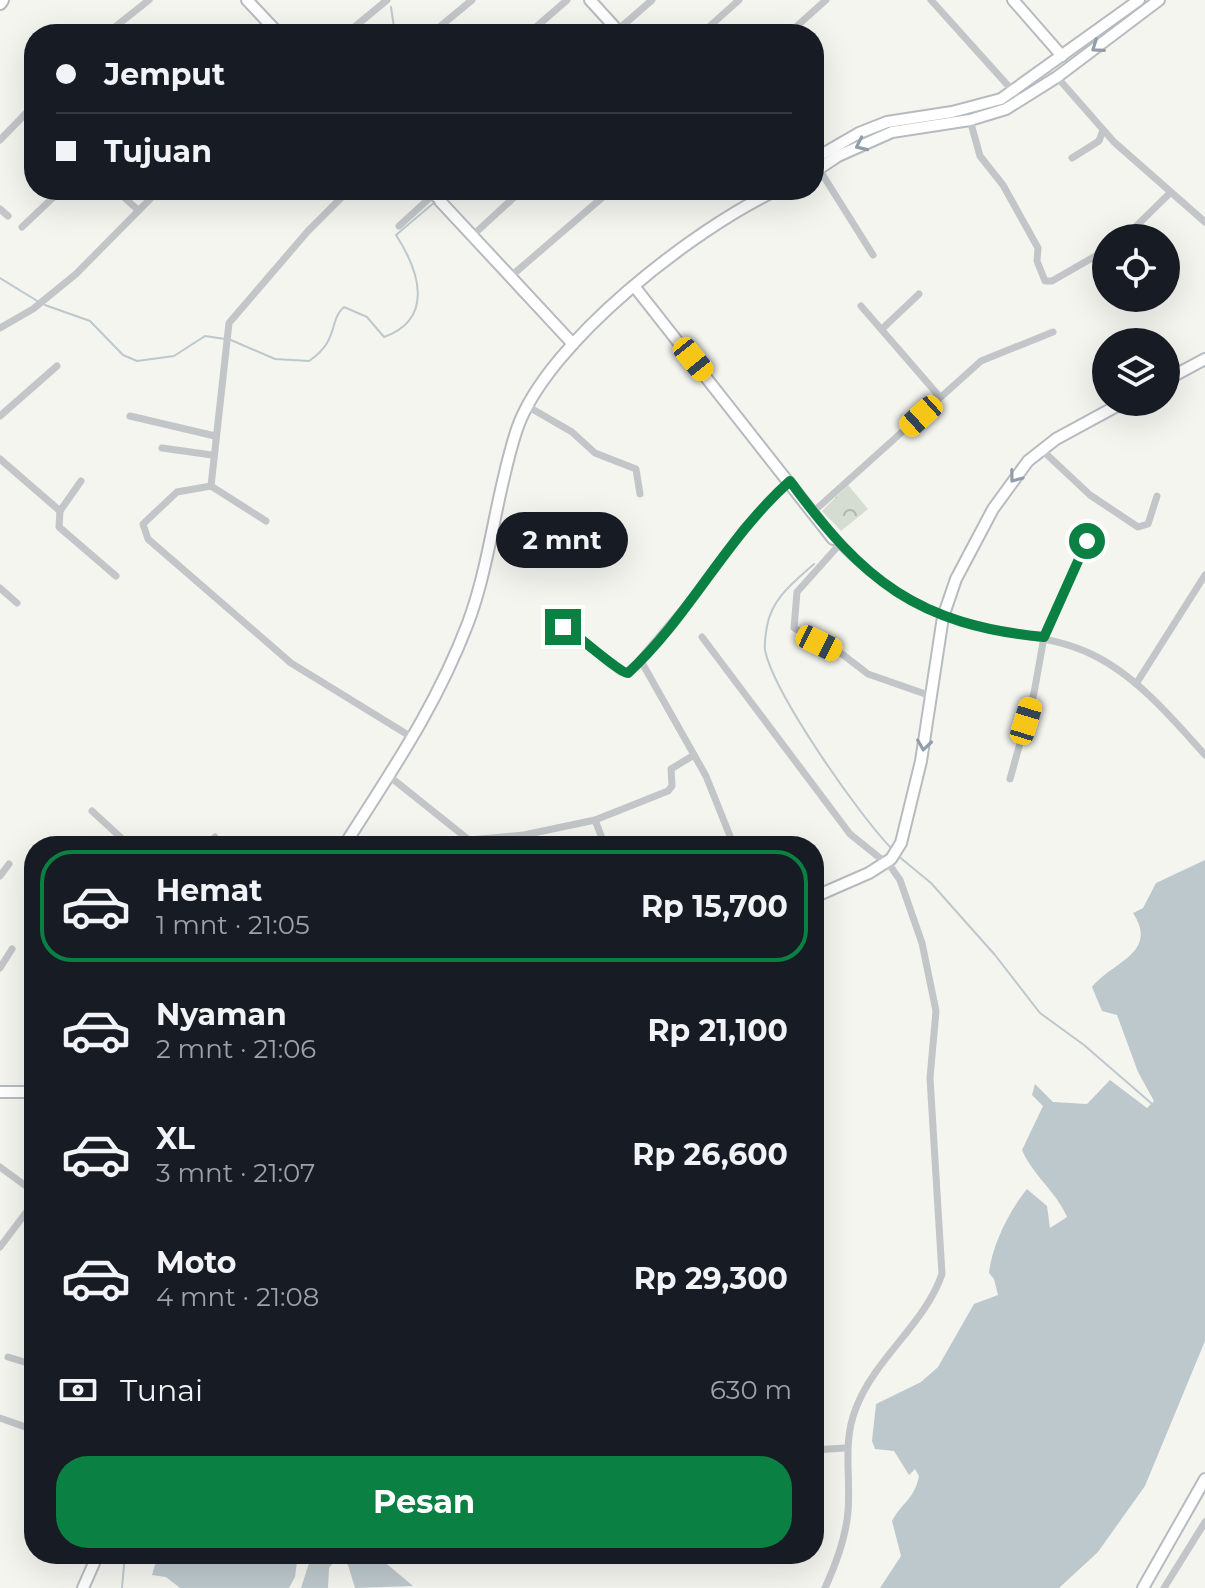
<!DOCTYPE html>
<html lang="id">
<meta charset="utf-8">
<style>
body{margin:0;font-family:Montserrat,sans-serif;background:#20242c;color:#f1f3f6;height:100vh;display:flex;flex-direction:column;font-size:30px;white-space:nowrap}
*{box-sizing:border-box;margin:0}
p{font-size:26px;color:#9ea1a6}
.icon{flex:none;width:44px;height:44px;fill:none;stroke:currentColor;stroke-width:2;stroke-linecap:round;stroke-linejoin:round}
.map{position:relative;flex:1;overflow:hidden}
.sheet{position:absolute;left:24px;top:836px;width:800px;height:728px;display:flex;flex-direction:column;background:#171b24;border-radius:32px;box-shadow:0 8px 32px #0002}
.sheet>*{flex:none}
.hud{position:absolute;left:24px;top:24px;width:800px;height:176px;border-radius:32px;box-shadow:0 8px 32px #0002;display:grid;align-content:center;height:176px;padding:0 32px;background:#171b24}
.controls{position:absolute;left:1092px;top:224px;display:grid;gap:16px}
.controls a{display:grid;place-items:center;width:88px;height:88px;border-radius:50%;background:#171b24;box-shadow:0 8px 32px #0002;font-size:40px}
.end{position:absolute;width:36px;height:36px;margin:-18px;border:10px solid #0b8043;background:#fff;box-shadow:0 0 0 4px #fff}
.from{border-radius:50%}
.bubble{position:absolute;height:56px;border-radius:28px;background:#171b24;box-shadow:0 8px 32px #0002;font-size:26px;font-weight:700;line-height:56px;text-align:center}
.car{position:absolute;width:24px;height:48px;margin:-24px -12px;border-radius:10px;box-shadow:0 0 6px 2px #0007;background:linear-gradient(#f5c518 24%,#345 0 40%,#f5c518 0 76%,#345 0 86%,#f5c518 0)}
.hud b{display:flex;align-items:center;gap:28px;height:76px;font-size:30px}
.hud b+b{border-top:2px solid #363941}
.hud i{width:20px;height:20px;background:#f1f3f6}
ul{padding:14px 0 0;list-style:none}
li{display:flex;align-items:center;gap:24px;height:112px;margin:0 16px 12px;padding:0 16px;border:4px solid transparent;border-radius:32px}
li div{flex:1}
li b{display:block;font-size:30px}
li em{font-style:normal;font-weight:700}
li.on{border-color:#0b8043}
li>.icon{width:72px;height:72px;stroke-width:1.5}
.pay{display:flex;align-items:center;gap:20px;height:88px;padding:0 32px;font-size:30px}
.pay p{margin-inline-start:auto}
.action{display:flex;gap:16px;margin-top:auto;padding:16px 32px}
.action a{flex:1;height:92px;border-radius:32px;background:#0b8043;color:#fff;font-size:32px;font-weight:700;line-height:92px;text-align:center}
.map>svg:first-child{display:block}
</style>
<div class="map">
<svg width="1205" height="1588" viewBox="0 0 1205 1588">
<defs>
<pattern id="park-crowns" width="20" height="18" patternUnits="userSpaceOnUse" patternTransform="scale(2)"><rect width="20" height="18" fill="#d5dcd1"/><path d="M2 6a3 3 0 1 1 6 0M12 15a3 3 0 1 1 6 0" fill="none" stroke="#b0b7af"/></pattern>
</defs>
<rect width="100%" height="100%" fill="#f5f5f0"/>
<path fill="url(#park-crowns)" d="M848,485L868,509L841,531L822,511Z"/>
<g fill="#bdc8cd">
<path d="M1205,860V1341L1145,1486L1098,1552L1059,1588H880L901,1556L892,1521C903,1501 914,1500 919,1476L915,1469L909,1475L894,1451L875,1449L872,1441L876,1404L921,1382L938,1367L974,1304L998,1295L994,1279L989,1273C992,1245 1009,1211 1027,1189L1047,1206L1050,1228L1067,1217C1056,1191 1033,1176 1022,1150L1043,1106L1032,1095L1035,1084L1053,1102L1087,1104L1110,1080L1147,1108L1154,1101L1138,1072L1117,1015L1102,1011L1092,987C1113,961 1159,953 1133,913L1143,908L1156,883Z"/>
<path d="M158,1554H298L295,1577L289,1588H180L166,1577L152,1575Z"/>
<path d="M312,1554H375L413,1586L355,1588L348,1565L338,1557L329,1568L328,1588H301Z"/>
</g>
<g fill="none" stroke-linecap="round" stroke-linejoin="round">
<g stroke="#bdc8cd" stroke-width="2">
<path d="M391,7L395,34"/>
<path d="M441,197L449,190"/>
<path d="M0,278L39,302"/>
<path d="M45,305L90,321L123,355L137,361L174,356L205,336L225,339"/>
<path d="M231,340L275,359L309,361C340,340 328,321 344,307L367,317L384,337C436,318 418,269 396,235L436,201"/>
<path d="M814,564C794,582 772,598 767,626C766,633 764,643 765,650C774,694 860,817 893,850"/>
<path d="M897,855L931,883L995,955L1040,1013L1084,1045L1151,1103"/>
<path d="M122,1588L125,1554"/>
</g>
<defs>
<g id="secondary">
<path d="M247,0L279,34"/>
<path d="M590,0L621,34"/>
<path d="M1013,0L1062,56"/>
<path d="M814,159L859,133L887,122L952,112L1001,99L1139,0"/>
<path d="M814,172L838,156L892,132L970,120L1006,109L1057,77L1159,0"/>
<path d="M430,190L437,197"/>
<path d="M440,201L573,344"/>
<path d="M634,286L833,539"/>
<path d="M1166,380L1205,359"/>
<path d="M344,846C392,770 435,709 468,623C491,561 496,492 517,429C547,342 695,228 777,190"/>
<path d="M814,897L869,873L891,859L901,843L921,761L943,617L956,579L993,509L1028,461L1056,439L1124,402"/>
<path d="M0,1092H34"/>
<path d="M83,1588L98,1554"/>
<path d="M1143,1588L1205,1479"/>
</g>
<path id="highway" d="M0,3L2,0"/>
</defs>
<use href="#secondary" stroke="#b6bbc0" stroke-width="14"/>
<use href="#highway" stroke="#b4b8bb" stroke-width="16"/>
<g stroke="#c2c6c9" stroke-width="7">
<path d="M931,0L1020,99"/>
<path d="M106,34L149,0"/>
<path d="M346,34L387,0"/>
<path d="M431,34L472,0"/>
<path d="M528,34L567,0"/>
<path d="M613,34L652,0"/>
<path d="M701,34L739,0"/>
<path d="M788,34L826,0"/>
<path d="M1057,77L1114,142L1205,222"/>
<path d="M970,120L980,156L1003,185L1038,248L1037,261L1045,281H1052L1106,250"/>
<path d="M0,140L34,105"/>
<path d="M1072,158L1099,141L1103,130"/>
<path d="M819,169L873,255"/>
<path d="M116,190L138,210"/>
<path d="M349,190L308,231L229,323L211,486L177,492L143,524L148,539L291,663L413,738"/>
<path d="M0,209L8,216"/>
<path d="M399,226L434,194"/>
<path d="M22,227L61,190"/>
<path d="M472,236L522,190"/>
<path d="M1124,238L1169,194"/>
<path d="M510,277L611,190"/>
<path d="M861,306L939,396"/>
<path d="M0,328L33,309L76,274L159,190"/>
<path d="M882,329L919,294"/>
<path d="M527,406L572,432L595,453L636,469L640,494"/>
<path d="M0,416L57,366"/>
<path d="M130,416L215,436"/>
<path d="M162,448L212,455"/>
<path d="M1042,450L1090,495L1138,527L1148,524L1157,496"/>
<path d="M0,459L60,511L59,527L116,576"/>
<path d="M211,486L266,521"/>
<path d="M60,511L81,481"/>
<path d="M813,512L981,361L1053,332"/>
<path d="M833,539C879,590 941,622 1008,633C1038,638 1064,641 1091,654C1136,675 1173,719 1205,755"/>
<path d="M839,545L797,592L794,628L842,654L868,674L931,696"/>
<path d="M0,588L17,603"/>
<path d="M548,619L579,635L620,672L628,673L705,582L743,528L790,481"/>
<path d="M702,637L850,834L891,867L900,880L922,943L936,1011L930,1078L942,1274C925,1324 875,1358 856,1408C842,1443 851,1475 848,1511C846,1538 836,1564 825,1588"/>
<path d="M641,661L706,776L734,846"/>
<path d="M1136,684L1205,575"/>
<path d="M389,776L469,840L524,835L595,820L605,846"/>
<path d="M1010,779L1034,693L1044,637L1087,541"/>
<path d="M92,811L130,846"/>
<path d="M595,820L668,791L672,786L671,769L694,755"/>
<path d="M205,846L215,837"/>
<path d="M0,876L9,864"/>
<path d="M0,968L12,949"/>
<path d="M0,1167L34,1192"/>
<path d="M0,1247L34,1202"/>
<path d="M8,1357L34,1365"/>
<path d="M0,1418L34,1430"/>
<path d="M814,1450L845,1448"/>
<path d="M1164,1588L1205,1522"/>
</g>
<use href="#secondary" stroke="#fff" stroke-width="10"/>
<use href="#highway" stroke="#fff" stroke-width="12"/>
</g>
<defs><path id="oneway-chevron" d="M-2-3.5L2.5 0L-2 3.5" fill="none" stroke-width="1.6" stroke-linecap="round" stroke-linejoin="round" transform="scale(2)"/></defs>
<g stroke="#919da9">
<use href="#oneway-chevron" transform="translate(1097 47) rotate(145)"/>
<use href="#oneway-chevron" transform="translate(861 145) rotate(155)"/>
<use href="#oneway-chevron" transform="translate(1015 477) rotate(127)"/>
<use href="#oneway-chevron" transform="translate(924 745) rotate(98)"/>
</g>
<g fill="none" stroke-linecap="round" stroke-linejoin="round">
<path stroke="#0b8043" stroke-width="10" d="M563,627C579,635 619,673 628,673C690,616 725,539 790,481C863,581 918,625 1044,637L1087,541"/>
</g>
</svg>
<div class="controls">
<a><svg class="icon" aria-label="locate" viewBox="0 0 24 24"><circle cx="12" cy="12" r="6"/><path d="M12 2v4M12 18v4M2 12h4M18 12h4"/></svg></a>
<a><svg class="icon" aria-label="layers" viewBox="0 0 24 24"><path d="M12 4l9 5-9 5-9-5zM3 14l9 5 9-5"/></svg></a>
</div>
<i class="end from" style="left:1087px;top:541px"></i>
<i class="end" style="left:563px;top:627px"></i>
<div class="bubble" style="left:496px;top:512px;width:132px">2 mnt</div>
<i class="car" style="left:693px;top:359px;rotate:141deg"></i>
<i class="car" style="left:921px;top:416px;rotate:228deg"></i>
<i class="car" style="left:819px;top:643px;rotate:116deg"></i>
<i class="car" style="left:1026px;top:721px;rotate:17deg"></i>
<div class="hud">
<b><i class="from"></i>Jemput</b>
<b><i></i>Tujuan</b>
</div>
<section class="sheet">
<ul>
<li class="on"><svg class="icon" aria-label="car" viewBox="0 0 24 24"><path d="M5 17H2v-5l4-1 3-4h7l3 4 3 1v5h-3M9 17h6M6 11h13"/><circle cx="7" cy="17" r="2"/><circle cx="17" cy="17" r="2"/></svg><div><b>Hemat</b><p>1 mnt · 21:05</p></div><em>Rp 15,700</em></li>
<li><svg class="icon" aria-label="car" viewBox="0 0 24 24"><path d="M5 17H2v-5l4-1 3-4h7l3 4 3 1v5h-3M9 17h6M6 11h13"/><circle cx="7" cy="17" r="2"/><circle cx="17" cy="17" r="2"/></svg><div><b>Nyaman</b><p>2 mnt · 21:06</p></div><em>Rp 21,100</em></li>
<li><svg class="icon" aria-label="car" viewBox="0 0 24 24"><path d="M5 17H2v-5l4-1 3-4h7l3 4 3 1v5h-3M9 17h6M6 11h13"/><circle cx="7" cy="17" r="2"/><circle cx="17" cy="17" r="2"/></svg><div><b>XL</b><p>3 mnt · 21:07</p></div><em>Rp 26,600</em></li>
<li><svg class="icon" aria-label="car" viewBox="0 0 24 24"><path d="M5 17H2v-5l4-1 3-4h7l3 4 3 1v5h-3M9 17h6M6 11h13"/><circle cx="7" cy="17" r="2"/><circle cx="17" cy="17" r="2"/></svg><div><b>Moto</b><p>4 mnt · 21:08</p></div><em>Rp 29,300</em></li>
</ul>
<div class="pay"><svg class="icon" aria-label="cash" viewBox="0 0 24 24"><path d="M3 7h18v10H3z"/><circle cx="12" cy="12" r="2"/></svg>Tunai<p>630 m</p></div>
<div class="action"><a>Pesan</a></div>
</section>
</div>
